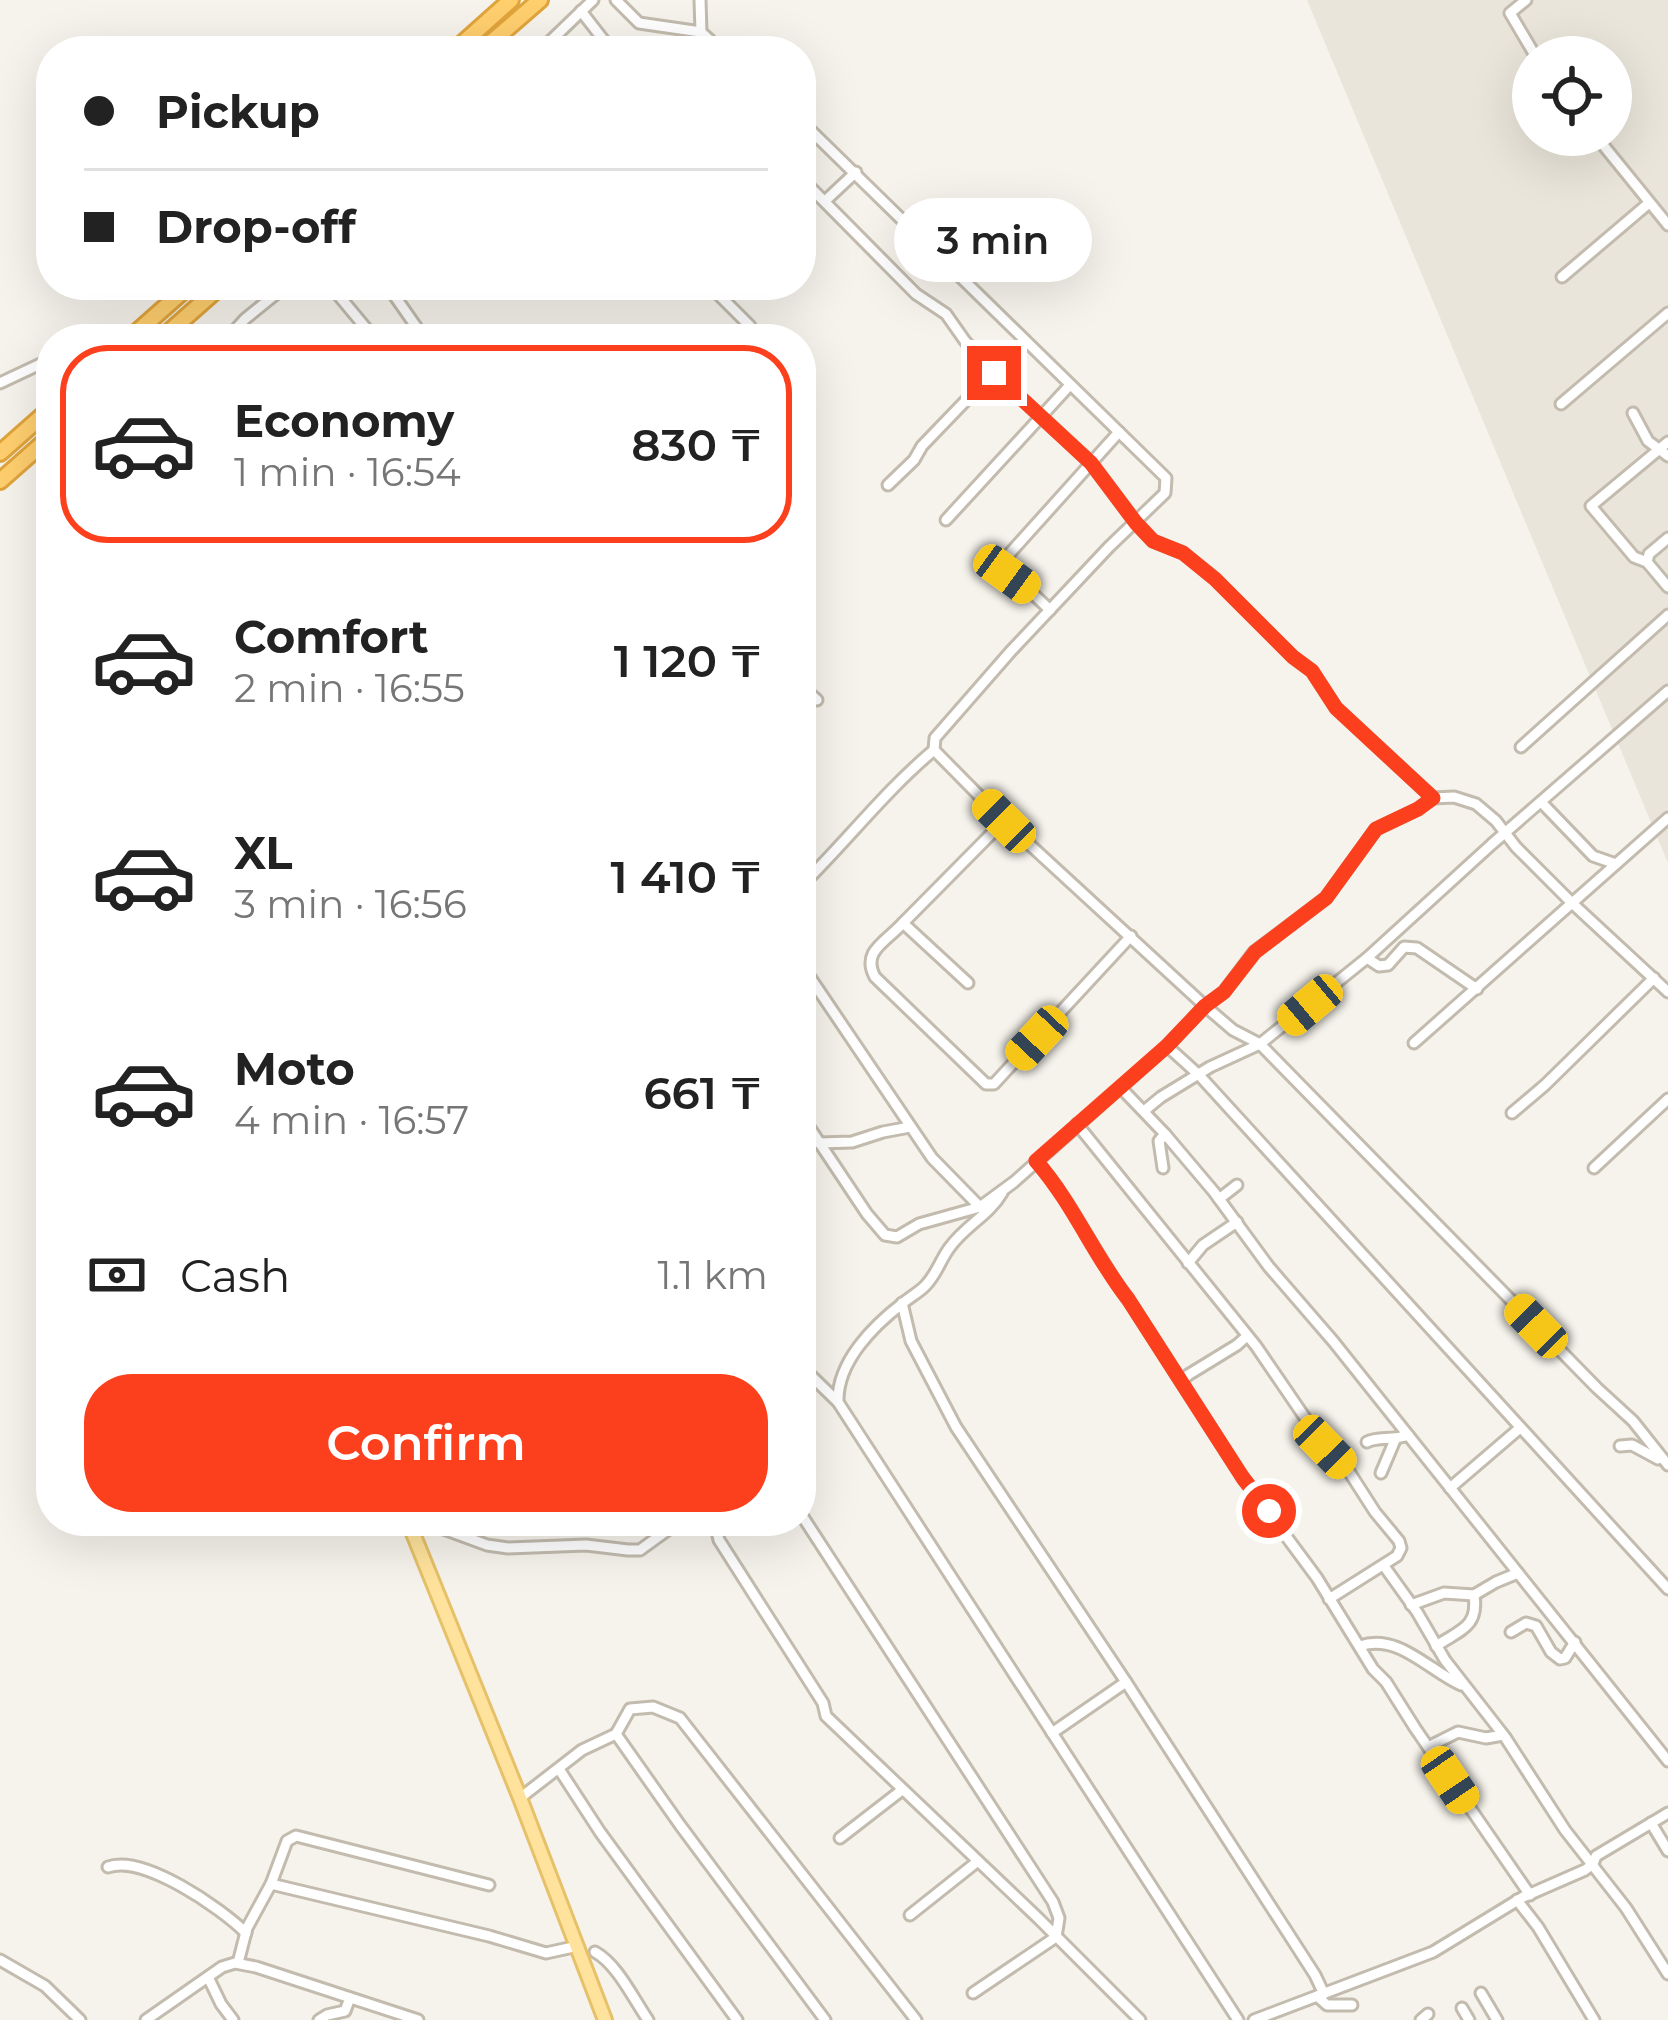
<!DOCTYPE html>
<meta charset="utf-8">
<style>
body{margin:0;font-family:Montserrat,sans-serif;background:#f2f2f2;color:#222;height:100vh;display:flex;flex-direction:column;font-size:45px;white-space:nowrap}
*{box-sizing:border-box;margin:0}
p{font-size:39px;color:#767676}
.icon{flex:none;width:66px;height:66px;fill:none;stroke:currentColor;stroke-width:2;stroke-linecap:round;stroke-linejoin:round}
.map{position:relative;flex:1;overflow:hidden}
.panel{position:absolute;left:36px;top:324px;width:780px;height:1212px;display:flex;flex-direction:column;background:#fff;border-radius:48px;box-shadow:0 12px 48px #0002}
.panel>*{flex:none}
.hud{position:absolute;left:36px;top:36px;width:780px;height:264px;border-radius:48px;box-shadow:0 12px 48px #0002;display:grid;align-content:center;height:264px;padding:0 48px;background:#fff}
.buttons{position:absolute;left:1512px;top:36px;display:grid;gap:24px}
.buttons a{display:grid;place-items:center;width:120px;height:120px;border-radius:50%;background:#fff;box-shadow:0 12px 48px #0002;font-size:60px}
.end{position:absolute;width:54px;height:54px;margin:-27px;border:15px solid #fc3f1d;background:#fff;box-shadow:0 0 0 6px #fff}
.from{border-radius:50%}
.bubble{position:absolute;height:84px;border-radius:42px;background:#fff;box-shadow:0 12px 48px #0002;font-size:39px;font-weight:600;line-height:84px;text-align:center}
.car{position:absolute;width:36px;height:72px;margin:-36px -18px;border-radius:15px;box-shadow:0 0 9px 3px #0007;background:linear-gradient(#f5c518 24%,#345 0 40%,#f5c518 0 76%,#345 0 86%,#f5c518 0)}
.hud b{display:flex;align-items:center;gap:42px;height:114px;font-size:45px}
.hud b+b{border-top:3px solid #e0e0e0}
.hud i{width:30px;height:30px;background:#222}
ul{padding:21px 0 0;list-style:none}
li{display:flex;align-items:center;gap:36px;height:198px;margin:0 24px 18px;padding:0 24px;border:6px solid transparent;border-radius:48px}
li div{flex:1}
li b{display:block;font-size:45px}
li em{font-style:normal;font-weight:600}
li.active{border-color:#fc3f1d}
li>.icon{width:108px;height:108px;stroke-width:1.5}
.pay{display:flex;align-items:center;gap:30px;height:132px;padding:0 48px;font-size:45px}
.pay p{margin-inline-start:auto}
.cta{display:flex;gap:24px;margin-top:auto;padding:24px 48px}
.cta a{flex:1;height:138px;border-radius:48px;background:#fc3f1d;color:#fff;font-size:48px;font-weight:600;line-height:138px;text-align:center}
.map>svg:first-child{display:block}
</style>
<div class="map">
<svg width="1668" height="2020" viewBox="0 0 1668 2020">
<rect width="100%" height="100%" fill="#f6f3ec"/>
<path fill="#eae5da" fill-rule="evenodd" d="M1307,0H1668V863ZM1533,57H1611V135H1533Z"/>
<g fill="none" stroke-linecap="round" stroke-linejoin="round">
<defs>
<g id="minor">
<path d="M616,0L639,23L701,32"/>
<path d="M700,0L701,32L722,51"/>
<path d="M1526,0L1510,13L1536,57"/>
<path d="M581,11L612,51"/>
<path d="M540,51L593,0"/>
<path d="M801,121L1166,478L1165,493L1109,547L1011,651L935,738L934,750L1004,821L1205,1006L1233,1030L1260,1044L1597,1388L1633,1421L1668,1465"/>
<path d="M1595,135L1668,225"/>
<path d="M801,178L916,294L946,314L965,341L994,373L1091,463L1136,523L1153,541L1183,553L1215,579L1293,657L1312,671L1336,708L1433,798L1454,797L1476,804L1496,821L1516,847L1572,903L1668,992"/>
<path d="M825,201L856,172"/>
<path d="M1562,277L1649,203"/>
<path d="M330,285L375,339"/>
<path d="M387,285L422,335C435,333 450,329 460,339"/>
<path d="M709,285L750,326"/>
<path d="M227,339L245,319L287,285"/>
<path d="M0,383L51,359"/>
<path d="M1561,404L1668,313"/>
<path d="M1633,413L1648,441L1668,456"/>
<path d="M1668,442L1591,506L1634,557L1647,562L1668,587"/>
<path d="M888,485L914,460L922,446L1024,340"/>
<path d="M946,520L1070,385"/>
<path d="M1647,562L1649,554L1668,538"/>
<path d="M1050,610L1029,590L1007,574L1003,561L1119,432"/>
<path d="M801,686L817,700"/>
<path d="M1521,747L1668,615"/>
<path d="M1542,803L1593,856L1616,864"/>
<path d="M801,886C847,841 885,791 934,750"/>
<path d="M903,923C886,942 861,951 875,977L986,1084H994L1005,1072L1131,936"/>
<path d="M801,964L932,1158L980,1207L1014,1182L1167,1046L1199,1075L1668,1589"/>
<path d="M968,983L903,923L1004,821"/>
<path d="M1477,989L1417,948L1404,947L1388,965L1379,966L1367,958L1492,844L1668,691"/>
<path d="M1414,1043L1668,818"/>
<path d="M1167,1046L1205,1006L1224,992L1254,952L1326,898L1376,829L1418,809L1433,798"/>
<path d="M1121,1088L1165,1134L1214,1192L1269,1267L1333,1341L1668,1761"/>
<path d="M1144,1111L1161,1097L1210,1067L1260,1044L1367,958"/>
<path d="M1512,1113L1545,1085L1654,978"/>
<path d="M801,1115L867,1214L885,1235L897,1237L919,1224L980,1207"/>
<path d="M1077,1124L1256,1346L1325,1447L1348,1470L1375,1512L1399,1541L1401,1548L1397,1556L1329,1599"/>
<path d="M819,1143L852,1142L883,1132L910,1127"/>
<path d="M1036,1161C1073,1203 1095,1256 1128,1299L1243,1478L1317,1578L1373,1669L1386,1682L1415,1728L1530,1895"/>
<path d="M1163,1168L1159,1141L1165,1134"/>
<path d="M1594,1168L1668,1099"/>
<path d="M1002,1193C989,1215 965,1226 950,1247C940,1260 937,1274 925,1286C918,1293 910,1297 903,1303C873,1326 837,1362 838,1402L1238,2020"/>
<path d="M1219,1199L1237,1185"/>
<path d="M1188,1263L1203,1245L1237,1222"/>
<path d="M902,1303L911,1341L956,1427L1126,1682L1315,1975L1324,1994"/>
<path d="M801,1366L838,1402"/>
<path d="M1182,1381L1188,1375L1237,1345L1247,1336"/>
<path d="M1367,1442C1378,1436 1392,1441 1408,1435"/>
<path d="M1620,1446L1632,1445L1658,1459"/>
<path d="M1381,1473L1395,1440"/>
<path d="M1450,1488L1520,1428"/>
<path d="M801,1514L1053,1902L1059,1918L1056,1937L973,1993"/>
<path d="M724,1521L717,1532L719,1540L823,1703L826,1716L1038,1918L1140,2020"/>
<path d="M410,1526L430,1524L487,1545L508,1548L586,1545L628,1550H640L680,1521"/>
<path d="M1384,1566L1417,1612L1445,1660L1505,1737L1565,1830L1626,1908L1668,1974"/>
<path d="M1411,1605L1444,1593L1474,1595L1496,1582L1518,1573"/>
<path d="M1511,1632L1526,1623L1536,1626L1551,1652L1560,1659L1565,1658L1575,1642"/>
<path d="M1360,1646C1398,1633 1428,1670 1461,1685"/>
<path d="M1436,1646C1460,1630 1479,1627 1474,1595"/>
<path d="M1052,1733L1126,1682"/>
<path d="M616,1734L630,1709L653,1707L680,1718L916,2020"/>
<path d="M1428,1747L1458,1732L1486,1738L1503,1735"/>
<path d="M559,1769L600,1832L737,2020"/>
<path d="M520,1798L582,1750L616,1734L680,1825L825,2020"/>
<path d="M1651,1823L1668,1851"/>
<path d="M840,1838L902,1790"/>
<path d="M108,1867C143,1854 221,1908 246,1933"/>
<path d="M489,1885L296,1836L287,1841L271,1884L489,1936L546,1953L578,1946"/>
<path d="M1517,1900L1538,1927L1594,2020"/>
<path d="M910,1915L978,1861"/>
<path d="M595,1952C617,1964 633,1998 648,2020"/>
<path d="M0,1960L45,1986L80,2020"/>
<path d="M238,1963L247,1928L271,1884"/>
<path d="M208,1977L221,2004L233,2020"/>
<path d="M1481,1993L1497,2020"/>
<path d="M1317,1996L1327,2005H1352"/>
<path d="M1462,2008L1469,2020"/>
<path d="M146,2020L222,1967L235,1963L256,1967L418,2020"/>
<path d="M319,2020L327,2015L345,2011L350,1998"/>
<path d="M1254,2020L1433,1952L1523,1897L1585,1870L1593,1864L1596,1856L1668,1813"/>
<path d="M1421,2020L1428,2014"/>
</g>
<path id="major" d="M408,1521L520,1798L605,2020"/>
<g id="highway">
<path d="M454,51L511,0"/>
<path d="M481,51L540,0"/>
<path d="M129,339L190,285"/>
<path d="M161,339L222,285"/>
<path d="M0,453L51,408"/>
<path d="M0,481L51,436"/>
</g>
</defs>
<use href="#minor" stroke="#c2bbae" stroke-width="15"/>
<use href="#major" stroke="#e6c16a" stroke-width="18"/>
<use href="#highway" stroke="#e0a43c" stroke-width="20"/>
<use href="#minor" stroke="#fff" stroke-width="9"/>
<use href="#major" stroke="#ffe39c" stroke-width="12"/>
<use href="#highway" stroke="#ffcf6e" stroke-width="14"/>
</g>
<g fill="none" stroke-linecap="round" stroke-linejoin="round">
<path stroke="#fc3f1d" stroke-width="15" d="M994,373L1091,463L1136,523L1153,541L1183,553L1215,579L1293,657L1312,671L1336,708L1433,798L1418,809L1376,829L1326,898L1255,952L1224,992L1205,1006L1167,1046L1036,1161C1073,1203 1094,1256 1128,1299L1243,1478L1269,1511"/>
</g>
</svg>
<div class="buttons">
<a><svg class="icon" aria-label="locate" viewBox="0 0 24 24"><circle cx="12" cy="12" r="6"/><path d="M12 2v4M12 18v4M2 12h4M18 12h4"/></svg></a>
</div>
<i class="end from" style="left:1269px;top:1511px"></i>
<i class="end" style="left:994px;top:373px"></i>
<div class="bubble" style="left:894px;top:198px;width:198px">3 min</div>
<i class="car" style="left:1007px;top:574px;rotate:126deg"></i>
<i class="car" style="left:1004px;top:821px;rotate:315deg"></i>
<i class="car" style="left:1310px;top:1005px;rotate:230deg"></i>
<i class="car" style="left:1037px;top:1038px;rotate:223deg"></i>
<i class="car" style="left:1536px;top:1326px;rotate:316deg"></i>
<i class="car" style="left:1325px;top:1447px;rotate:136deg"></i>
<i class="car" style="left:1450px;top:1780px;rotate:146deg"></i>
<div class="hud">
<b><i class="from"></i>Pickup</b>
<b><i></i>Drop-off</b>
</div>
<section class="panel">
<ul>
<li class="active"><svg class="icon" aria-label="car" viewBox="0 0 24 24"><path d="M5 17H2v-5l4-1 3-4h7l3 4 3 1v5h-3M9 17h6M6 11h13"/><circle cx="7" cy="17" r="2"/><circle cx="17" cy="17" r="2"/></svg><div><b>Economy</b><p>1 min · 16:54</p></div><em>830 ₸</em></li>
<li><svg class="icon" aria-label="car" viewBox="0 0 24 24"><path d="M5 17H2v-5l4-1 3-4h7l3 4 3 1v5h-3M9 17h6M6 11h13"/><circle cx="7" cy="17" r="2"/><circle cx="17" cy="17" r="2"/></svg><div><b>Comfort</b><p>2 min · 16:55</p></div><em>1 120 ₸</em></li>
<li><svg class="icon" aria-label="car" viewBox="0 0 24 24"><path d="M5 17H2v-5l4-1 3-4h7l3 4 3 1v5h-3M9 17h6M6 11h13"/><circle cx="7" cy="17" r="2"/><circle cx="17" cy="17" r="2"/></svg><div><b>XL</b><p>3 min · 16:56</p></div><em>1 410 ₸</em></li>
<li><svg class="icon" aria-label="car" viewBox="0 0 24 24"><path d="M5 17H2v-5l4-1 3-4h7l3 4 3 1v5h-3M9 17h6M6 11h13"/><circle cx="7" cy="17" r="2"/><circle cx="17" cy="17" r="2"/></svg><div><b>Moto</b><p>4 min · 16:57</p></div><em>661 ₸</em></li>
</ul>
<div class="pay"><svg class="icon" aria-label="cash" viewBox="0 0 24 24"><path d="M3 7h18v10H3z"/><circle cx="12" cy="12" r="2"/></svg>Cash<p>1.1 km</p></div>
<div class="cta"><a>Confirm</a></div>
</section>
</div>
